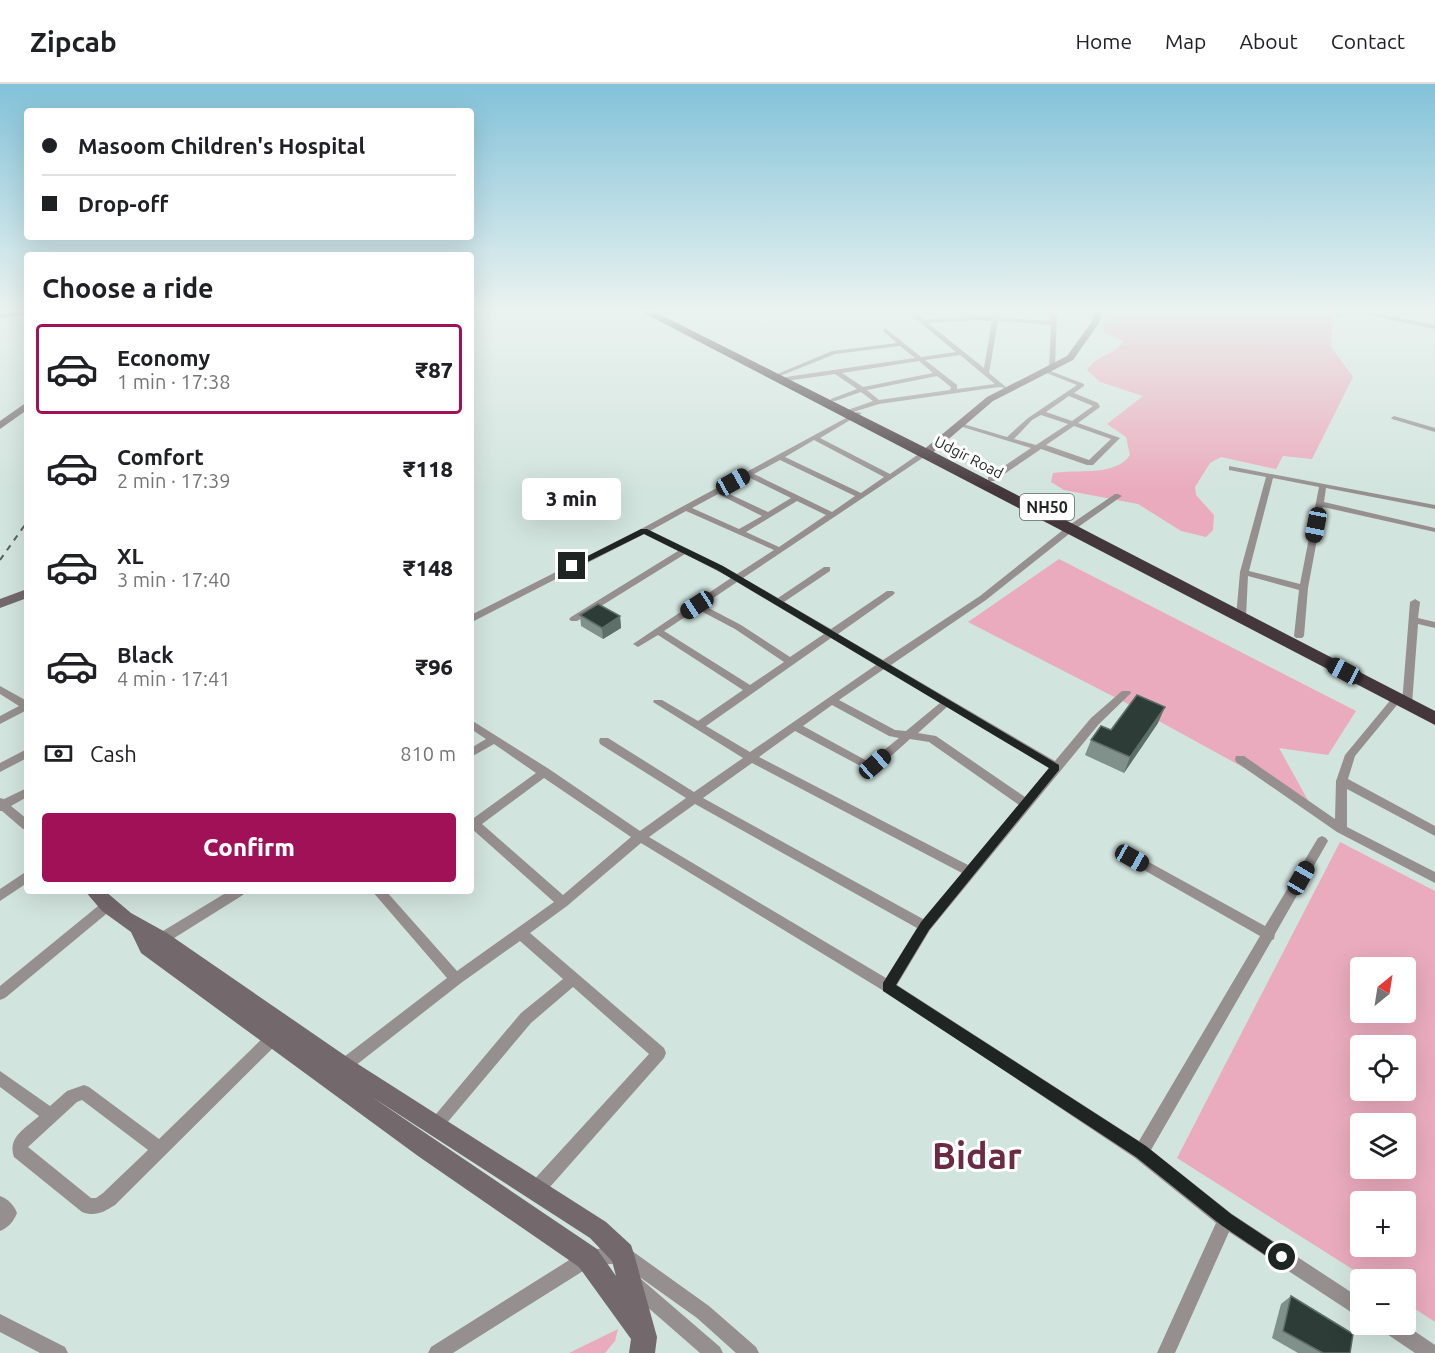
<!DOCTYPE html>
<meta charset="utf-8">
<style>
body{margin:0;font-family:Ubuntu,sans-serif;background:#f2f2f2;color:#202124;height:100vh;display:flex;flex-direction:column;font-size:22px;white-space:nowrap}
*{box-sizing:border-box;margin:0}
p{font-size:20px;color:#757577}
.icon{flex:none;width:33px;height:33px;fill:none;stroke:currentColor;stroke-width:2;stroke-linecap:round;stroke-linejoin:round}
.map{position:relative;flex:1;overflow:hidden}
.panel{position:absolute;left:24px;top:168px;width:450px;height:642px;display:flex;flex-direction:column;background:#fff;border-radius:6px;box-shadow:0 6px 24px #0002}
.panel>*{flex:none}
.top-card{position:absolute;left:24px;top:24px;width:450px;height:132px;border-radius:6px;box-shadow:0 6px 24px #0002;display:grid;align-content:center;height:132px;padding:0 18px;background:#fff}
.needle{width:39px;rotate:30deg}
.fabs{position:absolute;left:1350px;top:873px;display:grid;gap:12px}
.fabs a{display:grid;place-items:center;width:66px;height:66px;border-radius:6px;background:#fff;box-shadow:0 6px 24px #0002;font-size:30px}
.end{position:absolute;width:27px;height:27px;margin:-14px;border:8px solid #1f2523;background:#fff;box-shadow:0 0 0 3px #fff}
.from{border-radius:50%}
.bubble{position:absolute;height:42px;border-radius:6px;background:#fff;box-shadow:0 6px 24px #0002;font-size:20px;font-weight:800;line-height:42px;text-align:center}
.car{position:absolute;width:18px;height:36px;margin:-18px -9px;border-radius:8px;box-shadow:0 0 4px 2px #0007;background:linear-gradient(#222 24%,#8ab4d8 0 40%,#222 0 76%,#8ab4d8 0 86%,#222 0)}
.top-card b{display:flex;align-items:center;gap:21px;height:57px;font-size:22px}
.top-card b+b{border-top:2px solid #e0e0e0}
.top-card i{width:15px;height:15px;background:#202124}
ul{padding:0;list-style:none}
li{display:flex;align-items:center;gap:18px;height:90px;margin:0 12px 9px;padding:0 6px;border:3px solid transparent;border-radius:6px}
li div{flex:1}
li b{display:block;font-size:22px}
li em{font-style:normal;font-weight:800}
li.selected{border-color:#a11157}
li>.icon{width:54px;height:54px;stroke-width:1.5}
h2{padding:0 18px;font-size:27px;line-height:72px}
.pay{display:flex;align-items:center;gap:15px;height:66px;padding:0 18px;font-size:22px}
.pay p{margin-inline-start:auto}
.button{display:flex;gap:12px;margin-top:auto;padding:12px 18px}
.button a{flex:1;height:69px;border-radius:6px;background:#a11157;color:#fff;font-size:24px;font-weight:800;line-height:69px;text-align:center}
header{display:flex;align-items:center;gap:36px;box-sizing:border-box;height:84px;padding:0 30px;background:#fff;border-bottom:2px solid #e0e0e0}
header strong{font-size:28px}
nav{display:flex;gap:33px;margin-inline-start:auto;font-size:21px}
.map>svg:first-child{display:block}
</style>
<header>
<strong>Zipcab</strong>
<nav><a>Home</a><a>Map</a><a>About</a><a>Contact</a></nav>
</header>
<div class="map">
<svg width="1435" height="1269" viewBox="0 0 1435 1269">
<rect width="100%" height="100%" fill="#d2e4de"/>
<g fill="#eaabbe" fill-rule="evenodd">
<path d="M1106,227H1333L1331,263L1353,293L1312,375L1283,372L1276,385L1221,373L1210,379L1195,403L1196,411L1214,431L1213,446L1206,453L1181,447L1138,420L1064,406L1051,398L1053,389C1077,385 1115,393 1130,371L1126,353L1107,340L1143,312L1100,298L1087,286C1099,269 1115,272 1123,257L1103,248Z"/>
<path d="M1059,475L1356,627L1328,671L1279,664L1310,720L1126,619L968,538Z"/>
<path d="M1340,758L1435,807V1238L1406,1219V1196L1368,1195L1177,1074ZM1360,884H1406V928H1360ZM1360,962H1406V1006H1360ZM1360,1040H1406V1084H1360ZM1360,1118H1406V1162H1360Z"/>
<path d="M618,1245L615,1257L605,1269H569Z"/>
</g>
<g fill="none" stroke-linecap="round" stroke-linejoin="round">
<g fill="#968f90" fill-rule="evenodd">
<path d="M906,227H913L924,236L968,233L961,227H968L975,232L993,233L994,227H1000L999,234L1051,237V227H1057L1055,284L1052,286L1049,284L1051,241L998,237L989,289L1006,303L1005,304L999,303L879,320L850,329L848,328V326L873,317L861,308L835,317H831V315L857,305L835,290L779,298L776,296L779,294L915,274L900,262L835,270L780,292L775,291L832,267L897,259L883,247V245L885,244L921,273L956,268ZM974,236L992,237L984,284L928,239ZM960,271L995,300L957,305V301L925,276ZM919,277L933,289L863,303L842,289ZM937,292L951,303L950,306L879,316L867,306Z"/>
<path d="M1339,227H1345L1339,234L1336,232Z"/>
<path d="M1350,227H1363L1435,241V245Z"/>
<path d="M1421,227H1435V231L1422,228Z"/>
<path d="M1044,286H1048L1084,300V302L1074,309L1098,319L1100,323L1078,339L1120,354L1093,381H1087L1041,365L994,397H988V393L1031,364L956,341L960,339L1007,353L1028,334L1077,301L1044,288ZM1069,312L1093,322L1072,337L1046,328ZM1041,331L1068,340L1036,361L1014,355L1032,336ZM1074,342L1111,355L1089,376L1046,361Z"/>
<path d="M857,328L862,329L820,354L890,390L923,367L930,369L743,494L778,514L824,483H830V487L784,518L831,545L887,507H893L895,509L893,511L838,550L883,576L980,512L1068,442L1115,410H1118L1122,412L1074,446L986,516L891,581L1055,677L1091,634L1122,607H1130L1131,609L1099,640L930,846L897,901L1139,1057L1260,852L1128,777L1126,774L1128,771L1132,769L1136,771L1265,842L1318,754L1322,752L1326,754L1328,757L1275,850L1274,855L1272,856L1151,1066L1232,1130L1360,1214V1233L1354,1230L1229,1148L1175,1269H1157L1216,1139L1135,1074L897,915L641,759L567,822L530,849L664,964L666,969L664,974L542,1112L536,1114L530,1112L528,1106L530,1100L649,970L573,903L531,939L441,1046L436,1049L431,1046L428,1041L431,1036L521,929L563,895L520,857L461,899L346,989L341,991L336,989L334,984L336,979L447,894L372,807H386L457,887L554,818L471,744V736L536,689L494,660L471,673V664L486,655L471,645V636L549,685L640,747L686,714L600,660L599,657L600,654H608L694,708L743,674L653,618L654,616H662L698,637L743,606L658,551L638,563L633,560L731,494L685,470L577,537H571L569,535L571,533L678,467L644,450L474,537L471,538V531L641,445ZM814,356L884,393L861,409L785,373ZM780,376L855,412L832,428L754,390ZM748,393L791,414L768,428L723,407ZM718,410L762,432L739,445L692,424ZM797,417L826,431L779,463L746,448ZM686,427L774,466L737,490L650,447ZM737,498L824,550L790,573L741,541L703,521ZM697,525L735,545L784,578L750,601L664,547ZM831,554L876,581L750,668L706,642ZM884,585L940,619L906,647L895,646L839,616ZM832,621L889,652L899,654L869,678L803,642ZM947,623L1049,684L1025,713L936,652L918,649ZM795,647L868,686L879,683L910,655L929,658L1019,721L968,781L759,673ZM752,679L962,789L923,835L703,714ZM544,694L631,753L563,811L482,740ZM695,720L917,844L886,894L649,753Z"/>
<path d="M1394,332L1435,344V348L1392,335L1391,334Z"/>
<path d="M1229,382L1435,421V425L1326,404L1324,418L1435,444V448L1323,423L1308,504L1304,552L1302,554H1296L1294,552L1299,506L1248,492L1246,533L1241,536L1236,533L1240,488L1266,393L1229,386ZM1273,394L1319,403L1300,500L1249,487Z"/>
<path d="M1415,515L1420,518L1418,534L1435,538V544L1418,540L1412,620L1407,623L1402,620L1410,518Z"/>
<path d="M0,602L27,617V626L0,640V632L19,622L0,610Z"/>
<path d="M1397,612L1402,615L1355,672L1348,695L1435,742V752L1347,705V743L1435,788V799L1337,748L1236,678L1235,675L1236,672H1244L1335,735L1336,697L1345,671L1393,613Z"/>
<path d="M27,665V674L0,688V679Z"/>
<path d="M27,704V713L11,722L27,735V746L23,745L2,727H0V714L4,715Z"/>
<path d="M27,787V799L0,817V805Z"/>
<path d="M229,807H245L243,811L163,861L158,863L153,861L151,857L153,853Z"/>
<path d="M107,817L111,818L113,822L111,826L5,914L0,916V902L103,818Z"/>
<path d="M273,947L278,949L280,954L278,959L115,1121C104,1128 95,1133 82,1128L14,1073C7,1053 26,1044 39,1032L0,1003V987L50,1022L67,1007L84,1001L89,1003L159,1055L268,949ZM82,1016L148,1066L103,1109L96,1114H91L28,1063L77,1018Z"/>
<path d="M0,1112C8,1115 14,1121 17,1129C14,1137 8,1144 0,1147Z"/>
<path d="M622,1162L628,1164L709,1222L756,1263L759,1269H736L697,1234L620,1179L591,1182L453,1269H428L431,1263L582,1168L588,1166Z"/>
<path d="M635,1192L641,1195L720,1263L723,1269H700L629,1207L626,1201L629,1195Z"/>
<path d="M0,1230L65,1263L68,1269H40L0,1248Z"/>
<path d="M1378,1240H1404L1435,1261V1269H1415L1381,1246Z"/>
</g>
<g fill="#73686b" fill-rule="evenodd">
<path d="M27,227V231L0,234V230Z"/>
<path d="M1095,227H1103L1099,239L1073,276L993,317L930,371H922V367L987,313L1067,272L1091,239Z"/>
<path d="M27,318V326L0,345V337Z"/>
<path d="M27,505V514L0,524V515Z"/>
<path d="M85,807H105L131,829L167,849L350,975L606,1138L631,1161L634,1170L657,1253L655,1269H629L631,1255L579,1183L418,1072L141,869L131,848L102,827ZM372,1013L590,1154L612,1177L616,1192L597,1165Z"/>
</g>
<path fill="#44373b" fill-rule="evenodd" d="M640,227H653L930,366L1435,627V641Z"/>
<path stroke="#56605c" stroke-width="2" stroke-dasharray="6 6" stroke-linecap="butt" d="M0,476L27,438"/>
</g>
<g fill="#80908a">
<path d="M580,531L620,532L621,544L603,555L581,542Z"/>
<path d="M1158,639L1124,689L1085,671L1091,656L1111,646Z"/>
<path d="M1291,1212L1350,1269H1298L1272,1254L1281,1220Z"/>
</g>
<g fill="#5e6e69">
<path d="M620,532L621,544L603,555L602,544Z"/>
<path d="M1165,623L1158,639L1124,689L1130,673Z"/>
</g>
<g fill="#2d3c37" stroke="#5e6e69" stroke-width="1.5">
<path d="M598,520L620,532L602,544L580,531Z"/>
<path d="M1137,611L1165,623L1130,673L1091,656L1101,642L1111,646Z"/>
<path d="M1291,1212L1353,1250L1350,1269H1323L1283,1247Z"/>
</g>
<linearGradient id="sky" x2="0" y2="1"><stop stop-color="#82c2d9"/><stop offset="0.56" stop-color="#ebf3f0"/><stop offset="1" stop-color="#ebf3f0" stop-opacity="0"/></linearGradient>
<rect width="1435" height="405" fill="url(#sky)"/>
<path fill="#1f2523" d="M641,445H647L723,482L1059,681V686L929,846L896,901L1146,1062L1231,1130L1288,1168L1290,1173L1288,1179L1282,1181L1277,1179L1221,1141L1136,1073L883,907V899L921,838L1049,684L717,486L644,450L575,484L568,482Z"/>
<g text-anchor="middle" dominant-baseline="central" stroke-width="6" stroke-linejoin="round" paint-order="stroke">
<g font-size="15" fill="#1f2523" stroke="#fff">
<text transform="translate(969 373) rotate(27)">Udgir Road</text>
</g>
<rect fill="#fff" stroke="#626665" stroke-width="1.5" x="1020" y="410" width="54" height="26" rx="4.5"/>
<g font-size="16" font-weight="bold" fill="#1f2523">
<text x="1047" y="423">NH50</text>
</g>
<g font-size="36" font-weight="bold" fill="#6d2a43" stroke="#fff">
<text x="977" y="1071">Bidar</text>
</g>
</g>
</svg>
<div class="fabs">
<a><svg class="needle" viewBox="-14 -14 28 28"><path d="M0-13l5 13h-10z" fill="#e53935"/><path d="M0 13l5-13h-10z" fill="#757577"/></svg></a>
<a><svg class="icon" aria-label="locate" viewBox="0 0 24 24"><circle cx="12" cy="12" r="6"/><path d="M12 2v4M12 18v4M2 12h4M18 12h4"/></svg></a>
<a><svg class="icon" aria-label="layers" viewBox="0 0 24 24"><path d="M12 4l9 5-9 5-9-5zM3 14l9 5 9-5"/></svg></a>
<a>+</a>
<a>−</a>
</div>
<i class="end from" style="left:1282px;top:1173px"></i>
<i class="end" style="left:572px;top:482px"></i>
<div class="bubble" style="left:522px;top:394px;width:99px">3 min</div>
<i class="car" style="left:733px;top:398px;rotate:61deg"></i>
<i class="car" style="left:1316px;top:441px;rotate:191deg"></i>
<i class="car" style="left:697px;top:521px;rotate:237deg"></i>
<i class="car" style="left:1344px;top:587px;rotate:298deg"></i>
<i class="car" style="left:875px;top:680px;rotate:49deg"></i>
<i class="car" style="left:1132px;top:774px;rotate:119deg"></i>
<i class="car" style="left:1301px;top:794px;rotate:30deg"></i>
<div class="top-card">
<b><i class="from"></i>Masoom Children's Hospital</b>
<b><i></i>Drop-off</b>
</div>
<section class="panel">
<h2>Choose a ride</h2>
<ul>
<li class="selected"><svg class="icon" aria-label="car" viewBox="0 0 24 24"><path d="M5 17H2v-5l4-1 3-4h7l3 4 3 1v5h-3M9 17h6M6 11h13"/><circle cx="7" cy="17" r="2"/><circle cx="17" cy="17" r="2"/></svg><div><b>Economy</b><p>1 min · 17:38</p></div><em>₹87</em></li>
<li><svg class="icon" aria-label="car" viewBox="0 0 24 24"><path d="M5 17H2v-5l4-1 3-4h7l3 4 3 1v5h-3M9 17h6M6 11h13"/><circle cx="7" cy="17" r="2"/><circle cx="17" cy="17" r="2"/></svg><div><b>Comfort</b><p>2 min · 17:39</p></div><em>₹118</em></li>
<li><svg class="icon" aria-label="car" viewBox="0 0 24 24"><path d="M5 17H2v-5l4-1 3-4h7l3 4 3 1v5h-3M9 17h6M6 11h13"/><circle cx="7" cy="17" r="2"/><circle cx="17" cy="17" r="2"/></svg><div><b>XL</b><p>3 min · 17:40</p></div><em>₹148</em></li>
<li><svg class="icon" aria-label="car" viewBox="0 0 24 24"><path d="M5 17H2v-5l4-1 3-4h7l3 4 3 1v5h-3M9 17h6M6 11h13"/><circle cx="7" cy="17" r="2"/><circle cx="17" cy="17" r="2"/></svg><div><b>Black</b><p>4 min · 17:41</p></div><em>₹96</em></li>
</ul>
<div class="pay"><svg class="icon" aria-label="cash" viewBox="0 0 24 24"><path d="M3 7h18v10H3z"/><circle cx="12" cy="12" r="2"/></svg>Cash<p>810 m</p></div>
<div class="button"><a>Confirm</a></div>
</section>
</div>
